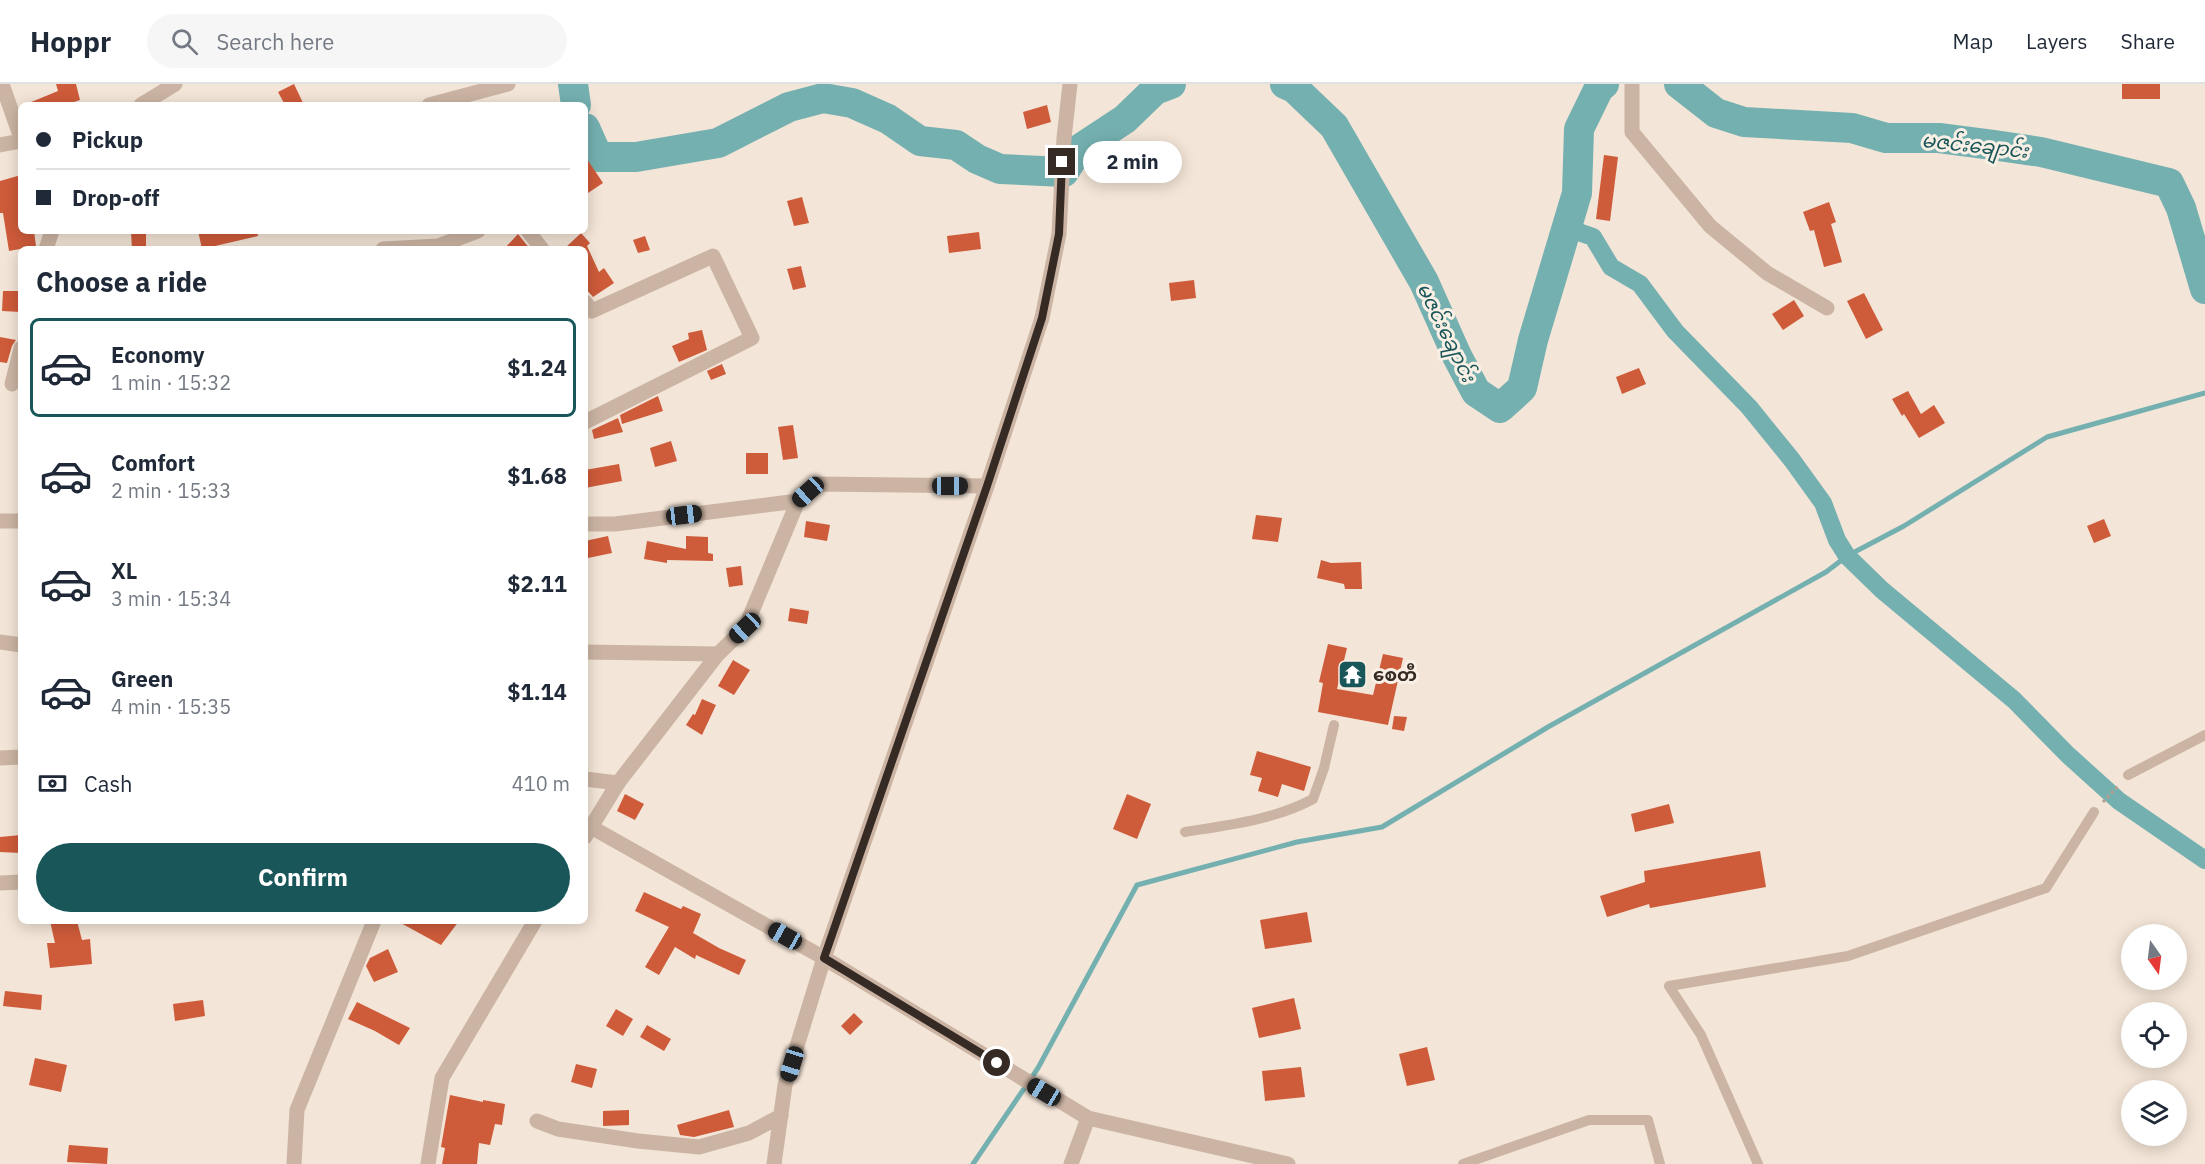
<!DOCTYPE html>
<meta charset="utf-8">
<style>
body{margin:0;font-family:"IBM Plex Sans","Noto Sans Myanmar",sans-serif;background:#f6f6f7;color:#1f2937;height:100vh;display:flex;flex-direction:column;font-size:22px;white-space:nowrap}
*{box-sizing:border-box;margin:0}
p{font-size:20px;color:#747a83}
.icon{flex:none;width:33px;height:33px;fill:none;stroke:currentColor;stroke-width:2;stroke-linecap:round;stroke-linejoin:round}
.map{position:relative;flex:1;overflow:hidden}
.panel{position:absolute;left:18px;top:162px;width:570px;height:678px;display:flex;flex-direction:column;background:#fff;border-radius:9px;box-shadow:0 3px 15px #0003}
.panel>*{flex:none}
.banner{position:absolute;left:18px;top:18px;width:570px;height:132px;border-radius:9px;box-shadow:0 3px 15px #0003;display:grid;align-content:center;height:132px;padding:0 18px;background:#fff}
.needle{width:39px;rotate:166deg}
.tools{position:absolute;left:2121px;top:840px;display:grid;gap:12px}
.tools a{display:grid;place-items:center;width:66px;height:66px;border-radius:50%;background:#fff;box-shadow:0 3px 15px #0003;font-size:30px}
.end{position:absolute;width:27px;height:27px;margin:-14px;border:8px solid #362a25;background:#fff;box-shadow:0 0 0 3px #fff}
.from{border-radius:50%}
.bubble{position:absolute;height:42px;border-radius:21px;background:#fff;box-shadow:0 3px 15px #0003;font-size:20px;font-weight:700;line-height:42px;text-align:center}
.car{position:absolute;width:18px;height:36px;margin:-18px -9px;border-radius:8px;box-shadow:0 0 4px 2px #0007;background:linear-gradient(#222 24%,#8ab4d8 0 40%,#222 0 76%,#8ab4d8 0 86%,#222 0)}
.banner b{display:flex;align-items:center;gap:21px;height:57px;font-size:22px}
.banner b+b{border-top:2px solid #e0e1e3}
.banner i{width:15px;height:15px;background:#1f2937}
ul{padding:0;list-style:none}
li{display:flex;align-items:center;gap:18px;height:99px;margin:0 12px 9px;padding:0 6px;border:3px solid transparent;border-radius:9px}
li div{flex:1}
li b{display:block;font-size:22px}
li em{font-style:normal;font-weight:700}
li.current{border-color:#195659}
li>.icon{width:54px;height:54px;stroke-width:1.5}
h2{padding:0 18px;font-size:27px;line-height:72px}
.pay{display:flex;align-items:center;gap:15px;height:66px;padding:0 18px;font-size:22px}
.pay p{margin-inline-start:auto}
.primary-button{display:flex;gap:12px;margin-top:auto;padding:12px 18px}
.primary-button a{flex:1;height:69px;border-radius:36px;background:#195659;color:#fff;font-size:24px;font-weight:700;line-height:69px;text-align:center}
header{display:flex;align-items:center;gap:36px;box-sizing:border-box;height:84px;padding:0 30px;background:#fff;border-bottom:2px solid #e0e1e3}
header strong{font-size:28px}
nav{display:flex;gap:33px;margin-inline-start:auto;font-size:21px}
.search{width:420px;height:54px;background:#f6f6f7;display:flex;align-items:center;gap:15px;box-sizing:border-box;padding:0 21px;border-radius:33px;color:#747a83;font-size:22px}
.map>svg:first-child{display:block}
</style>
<header>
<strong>Hoppr</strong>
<div class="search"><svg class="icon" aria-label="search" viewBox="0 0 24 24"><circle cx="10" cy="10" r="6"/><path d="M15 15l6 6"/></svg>Search here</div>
<nav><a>Map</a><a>Layers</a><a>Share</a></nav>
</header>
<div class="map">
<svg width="2205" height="1080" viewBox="0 0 2205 1080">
<rect width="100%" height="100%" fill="#f3e5d7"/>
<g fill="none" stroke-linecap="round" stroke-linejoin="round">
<path stroke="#75b0b1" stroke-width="5" d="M973,1080L1038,984L1137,801L1297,758L1382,743L1548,643L1826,488L1847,472L1904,442L2047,353L2205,309"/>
<path stroke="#75b0b1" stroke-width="18" d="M1567,144L1593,153L1611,183L1640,200L1675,247L1749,323L1792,376L1823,419L1837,456L1847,472L1882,506L2014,616L2068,671L2119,717L2205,776"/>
<g stroke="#75b0b1" stroke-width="30">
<path d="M573,0L576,21"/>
<path d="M1285,0L1294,4L1334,42L1424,198L1457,272L1476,308L1500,324L1522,304L1533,256L1577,109L1579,45L1599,4L1604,0"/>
<path d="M1679,0L1716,29L1744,38L1852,44L1886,54H1939L1993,61L2041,68L2169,99L2181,124L2205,205"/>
<path d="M585,44L598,73H636L718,59L789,23L823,14L852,19L888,35L920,57L956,61L977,75L1000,85L1064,88L1078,66L1125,35L1155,6L1171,0"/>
</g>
</g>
<g fill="#ce5b3a">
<path d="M56,0H76L80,16L65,21H24L58,7Z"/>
<path d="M294,0L304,21H285L278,8Z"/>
<rect x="2122" y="0" width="38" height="15"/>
<path d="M1047,21L1051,38L1027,45L1023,28Z"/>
<path d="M1604,71L1618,73L1610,137L1596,135Z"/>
<path d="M585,72L603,99L585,111Z"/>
<path d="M21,91V147H34L36,162L9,167L3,129H0V97Z"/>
<path d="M802,113L809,139L794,142L787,117Z"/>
<path d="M1829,118L1836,138L1831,140L1842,178L1824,183L1814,146L1810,147L1803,128Z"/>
<path d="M198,147H257L258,152L202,165Z"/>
<path d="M131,148H146V165H132Z"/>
<path d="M979,148L981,165L949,169L947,152Z"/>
<path d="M581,149L590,159L587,162L599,188L604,184L614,199L593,213L585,204V164L564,165Z"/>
<path d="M518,150L530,165H504Z"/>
<path d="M645,152L650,166L638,169L633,156Z"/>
<path d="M801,182L806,203L793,206L787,185Z"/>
<path d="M1194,196L1196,214L1171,217L1169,199Z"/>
<path d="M3,207H21V228L2,227Z"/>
<path d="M1864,209L1883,246L1866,255L1847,217Z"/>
<path d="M1794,216L1804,232L1783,246L1772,230Z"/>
<path d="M702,246L707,266L679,278L672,262L689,255L688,249Z"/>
<path d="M0,253L16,256L12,262L7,279L0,278Z"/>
<path d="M722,280L726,290L711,296L707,287Z"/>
<path d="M1639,284L1646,300L1622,310L1616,293Z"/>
<path d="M1908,307L1921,330L1934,321L1945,339L1919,354L1904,330L1902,332L1892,315Z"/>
<path d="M658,312L663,327L622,340L620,331Z"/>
<path d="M618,334L623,348L594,355L592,346Z"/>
<path d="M793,341L798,374L783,376L778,343Z"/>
<path d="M671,357L677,377L655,383L650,364Z"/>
<rect x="746" y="369" width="22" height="21"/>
<path d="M619,380L622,397L585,404V386Z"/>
<path d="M1256,431L1282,434L1278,458L1252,455Z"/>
<path d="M2104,435L2111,452L2094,459L2087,442Z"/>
<path d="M806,437L830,441L827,457L804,453Z"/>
<path d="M608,452L612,469L588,474L585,457Z"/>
<path d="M686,452L708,453V469L713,470V477L667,476V479L644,475L647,457L686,465Z"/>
<path d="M1321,476L1331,479L1361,478L1362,505H1345L1344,500L1317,494Z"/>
<path d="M741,482L743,501L729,503L726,484Z"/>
<path d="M790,524L809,527L807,540L788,537Z"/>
<path d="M1328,560L1347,564L1337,605L1373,611L1383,570L1403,574L1388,641L1318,628L1323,599L1319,598Z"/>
<path d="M733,576L750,586L734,611L718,602Z"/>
<path d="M702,615L716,621L702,651L686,641L693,630L695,631Z"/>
<path d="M1394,632L1407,633L1404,647L1392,645Z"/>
<path d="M1257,667L1311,683L1304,707L1282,700L1278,713L1258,707L1262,694L1250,691Z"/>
<path d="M625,710L644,720L635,736L617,727Z"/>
<path d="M1127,710L1151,720L1137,755L1113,745Z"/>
<path d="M1669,720L1674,739L1635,748L1631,730Z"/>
<path d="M21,751V769L0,768V753Z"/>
<path d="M1760,767L1766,803L1650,824L1649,820L1607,833L1600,812L1645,798L1644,787Z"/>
<path d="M644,808L681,825L683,822L701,830L693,849L719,864L746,876L739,891L696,871L695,875L675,863L659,891L645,883L669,843L635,827Z"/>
<path d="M1307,828L1312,858L1265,865L1260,836Z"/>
<path d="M50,837H77L82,856L90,855L92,880L50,884L47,859H55Z"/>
<path d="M397,837H459L441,861Z"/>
<path d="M388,865L398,888L374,898L366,882L370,874Z"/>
<path d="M5,907L42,911L41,926L3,922Z"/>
<path d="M1294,914L1301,945L1259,954L1252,924Z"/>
<path d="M203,916L205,932L175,937L173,920Z"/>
<path d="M357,918L410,944L399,961L375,947L348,935Z"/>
<path d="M616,925L633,935L623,952L606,942Z"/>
<path d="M854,929L863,938L850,951L841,942Z"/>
<path d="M647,941L671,955L664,967L640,953Z"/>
<path d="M1427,963L1435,996L1407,1002L1399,970Z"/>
<path d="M35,974L67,981L61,1008L29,1001Z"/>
<path d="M576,980L597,985L592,1004L571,998Z"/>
<path d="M1301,983L1305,1013L1265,1017L1262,987Z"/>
<path d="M450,1011L483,1018V1016L505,1020L502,1041L495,1040L490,1061L479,1059L477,1080H442L445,1064L441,1063Z"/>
<path d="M629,1026V1041L603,1042V1027Z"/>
<path d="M729,1026L734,1043L694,1053L680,1051L677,1041Z"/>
<path d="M69,1061L108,1064L107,1080L67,1078Z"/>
</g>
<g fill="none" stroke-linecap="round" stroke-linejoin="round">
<path stroke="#b79e8d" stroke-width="3" stroke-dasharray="3 3" stroke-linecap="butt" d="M2103,718L2119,701"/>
<g stroke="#cbb4a3" stroke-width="10">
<path d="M2128,691L2205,651"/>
<path d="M1185,748C1228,741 1274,736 1313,715L1324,684L1334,641"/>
<path d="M1463,1080L1589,1036H1648L1660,1080"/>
<path d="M1758,1080L1701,951L1669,902L1848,872L2046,804L2094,728"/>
</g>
<g stroke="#cbb4a3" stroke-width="15">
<path d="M2,0L21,54"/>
<path d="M1632,0V48L1710,142L1767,189L1827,224"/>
<path d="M141,21L175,0"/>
<path d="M429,21L508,0"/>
<path d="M0,61L21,57"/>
<path d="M528,147L542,165"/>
<path d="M46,165L52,147"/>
<path d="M383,165L438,162L478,147"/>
<path d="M585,218L592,227L713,172L752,254L585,338"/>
<path d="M12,300L21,264"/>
<path d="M798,417L818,400L987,402"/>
<path d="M0,437H21"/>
<path d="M585,440H615L798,417L745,544L718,570L618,699L585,753"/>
<path d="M0,558L21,561"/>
<path d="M585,568L718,570"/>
<path d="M0,674L21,673"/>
<path d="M585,695L618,699"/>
<path d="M591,743L824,874L1088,1034L1288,1080"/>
<path d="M0,799L21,798"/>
<path d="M537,1037L558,1045L638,1057L699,1063L749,1049L781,1032"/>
<path d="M294,1080L297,1026L374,837"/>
<path d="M428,1080L442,994L535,837"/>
<path d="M774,1080L785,1001L824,874L987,402L1042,234L1059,150L1064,54L1070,0"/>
<path d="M1071,1080L1088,1034"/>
</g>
</g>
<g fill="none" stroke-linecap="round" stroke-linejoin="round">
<path stroke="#362a25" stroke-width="8" d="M997,979L824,874L987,402L1042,234L1059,150L1062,78"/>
</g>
<defs>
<symbol id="temple-square" viewBox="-11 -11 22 22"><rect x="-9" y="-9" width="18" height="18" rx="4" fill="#195659" stroke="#faefe4"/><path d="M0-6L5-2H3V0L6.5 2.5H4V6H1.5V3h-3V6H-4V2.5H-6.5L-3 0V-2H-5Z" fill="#fff"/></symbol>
</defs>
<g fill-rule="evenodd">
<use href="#temple-square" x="1336" y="574" width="33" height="33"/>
</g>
<g text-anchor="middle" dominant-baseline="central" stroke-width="6" stroke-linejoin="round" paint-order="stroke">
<g font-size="18" font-weight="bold" fill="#362a25" stroke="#faefe4" text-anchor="start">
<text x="1373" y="590">စေတီ</text>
</g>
<g font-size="20" font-style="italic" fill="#195659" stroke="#faefe4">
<text transform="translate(1975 61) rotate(6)">မဇင်းချောင်း</text>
<text transform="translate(1447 248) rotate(64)">မဇင်းချောင်း</text>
</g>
</g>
</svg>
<div class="tools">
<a><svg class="needle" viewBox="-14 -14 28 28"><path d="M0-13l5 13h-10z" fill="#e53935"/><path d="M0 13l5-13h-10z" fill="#747a83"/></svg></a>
<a><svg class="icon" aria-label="locate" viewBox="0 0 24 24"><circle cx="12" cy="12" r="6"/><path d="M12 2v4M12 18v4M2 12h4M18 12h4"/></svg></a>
<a><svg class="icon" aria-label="layers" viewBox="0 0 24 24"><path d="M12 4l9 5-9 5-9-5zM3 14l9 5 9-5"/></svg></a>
</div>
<i class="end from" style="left:997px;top:979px"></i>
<i class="end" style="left:1062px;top:78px"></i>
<div class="bubble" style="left:1083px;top:57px;width:99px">2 min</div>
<i class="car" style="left:950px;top:402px;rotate:90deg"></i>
<i class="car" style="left:808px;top:408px;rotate:228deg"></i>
<i class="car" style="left:684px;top:431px;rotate:83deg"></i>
<i class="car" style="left:745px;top:544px;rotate:227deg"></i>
<i class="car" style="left:785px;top:852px;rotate:299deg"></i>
<i class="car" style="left:792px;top:980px;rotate:197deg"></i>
<i class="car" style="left:1044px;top:1008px;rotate:301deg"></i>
<div class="banner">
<b><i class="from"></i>Pickup</b>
<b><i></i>Drop-off</b>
</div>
<section class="panel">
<h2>Choose a ride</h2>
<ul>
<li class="current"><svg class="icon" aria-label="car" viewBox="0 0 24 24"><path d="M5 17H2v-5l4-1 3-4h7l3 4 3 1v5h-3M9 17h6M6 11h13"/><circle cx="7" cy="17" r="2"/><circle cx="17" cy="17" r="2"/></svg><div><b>Economy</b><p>1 min · 15:32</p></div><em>$1.24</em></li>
<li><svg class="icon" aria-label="car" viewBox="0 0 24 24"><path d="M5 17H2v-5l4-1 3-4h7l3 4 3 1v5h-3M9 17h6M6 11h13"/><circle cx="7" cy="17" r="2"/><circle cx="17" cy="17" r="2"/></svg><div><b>Comfort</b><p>2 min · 15:33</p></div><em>$1.68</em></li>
<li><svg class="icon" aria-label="car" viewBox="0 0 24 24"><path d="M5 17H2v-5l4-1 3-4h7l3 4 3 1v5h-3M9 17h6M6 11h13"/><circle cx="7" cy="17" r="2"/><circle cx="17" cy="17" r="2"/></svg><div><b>XL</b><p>3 min · 15:34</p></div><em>$2.11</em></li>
<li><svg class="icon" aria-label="car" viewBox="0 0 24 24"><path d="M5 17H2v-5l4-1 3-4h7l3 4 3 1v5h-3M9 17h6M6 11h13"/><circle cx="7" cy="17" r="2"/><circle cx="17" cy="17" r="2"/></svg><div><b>Green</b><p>4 min · 15:35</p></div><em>$1.14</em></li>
</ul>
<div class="pay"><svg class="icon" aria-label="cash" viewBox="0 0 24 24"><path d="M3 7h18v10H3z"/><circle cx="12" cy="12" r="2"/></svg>Cash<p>410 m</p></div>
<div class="primary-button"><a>Confirm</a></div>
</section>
</div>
